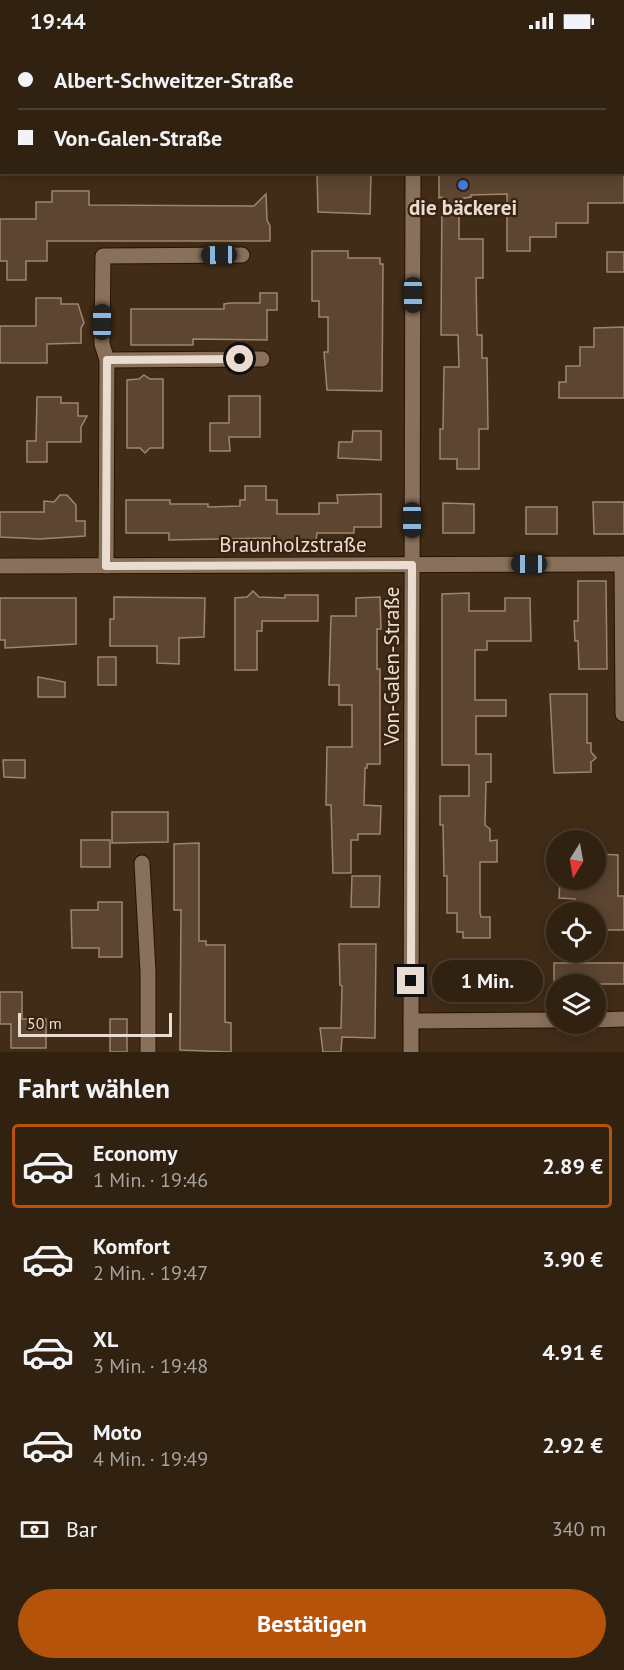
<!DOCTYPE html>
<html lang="de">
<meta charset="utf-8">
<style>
body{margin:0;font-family:"PT Sans",sans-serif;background:#38291a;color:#f1f3f6;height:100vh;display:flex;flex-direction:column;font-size:22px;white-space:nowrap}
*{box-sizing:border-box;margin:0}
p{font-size:20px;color:#a8a39f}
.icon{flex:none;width:33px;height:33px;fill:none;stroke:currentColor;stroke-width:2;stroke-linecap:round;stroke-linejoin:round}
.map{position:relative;height:1010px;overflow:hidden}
.side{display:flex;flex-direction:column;background:#302111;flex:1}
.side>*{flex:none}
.top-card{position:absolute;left:0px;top:0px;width:624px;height:132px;box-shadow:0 3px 15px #0003,0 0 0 2px #4b3e31;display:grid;align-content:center;height:132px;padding:0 18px;background:#302111}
.needle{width:39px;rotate:191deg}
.tools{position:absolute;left:546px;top:788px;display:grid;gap:12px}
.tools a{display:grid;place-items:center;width:60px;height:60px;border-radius:50%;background:#302111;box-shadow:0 3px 15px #0003,0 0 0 2px #4b3e31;font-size:30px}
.scale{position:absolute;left:18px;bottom:15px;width:154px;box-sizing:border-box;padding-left:6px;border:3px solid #eadcd0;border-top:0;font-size:16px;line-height:21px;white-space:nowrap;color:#eadcd0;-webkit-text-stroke:4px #36220e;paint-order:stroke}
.end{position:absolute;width:27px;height:27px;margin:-14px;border:8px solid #eadcd0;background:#111;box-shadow:0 0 0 3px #111}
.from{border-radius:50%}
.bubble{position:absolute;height:42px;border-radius:21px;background:#302111;box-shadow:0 3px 15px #0003,0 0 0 2px #4b3e31;font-size:20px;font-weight:800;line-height:42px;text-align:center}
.car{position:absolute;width:18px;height:36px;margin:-18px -9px;border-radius:8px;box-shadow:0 0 4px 2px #0007;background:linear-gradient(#222 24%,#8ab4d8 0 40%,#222 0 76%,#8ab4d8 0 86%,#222 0)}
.top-card b{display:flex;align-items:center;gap:21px;height:57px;font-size:22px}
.top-card b+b{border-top:2px solid #4b3e31}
.top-card i{width:15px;height:15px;background:#f1f3f6}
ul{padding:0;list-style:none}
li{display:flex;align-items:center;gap:18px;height:84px;margin:0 12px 9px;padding:0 6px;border:3px solid transparent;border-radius:6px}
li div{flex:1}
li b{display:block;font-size:22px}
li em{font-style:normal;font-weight:800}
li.on{border-color:#b45309}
li>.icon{width:54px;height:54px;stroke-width:1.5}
h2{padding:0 18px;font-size:27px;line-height:72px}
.pay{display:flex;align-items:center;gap:15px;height:66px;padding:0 18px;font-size:22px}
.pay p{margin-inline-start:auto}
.action{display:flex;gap:12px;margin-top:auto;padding:12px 18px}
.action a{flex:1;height:69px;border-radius:36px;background:#b45309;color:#fff;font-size:24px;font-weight:800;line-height:69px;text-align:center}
.status{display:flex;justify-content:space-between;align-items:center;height:42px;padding:0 30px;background:#302111;direction:ltr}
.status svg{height:16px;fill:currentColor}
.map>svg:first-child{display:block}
</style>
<div class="status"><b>19:44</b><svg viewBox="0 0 49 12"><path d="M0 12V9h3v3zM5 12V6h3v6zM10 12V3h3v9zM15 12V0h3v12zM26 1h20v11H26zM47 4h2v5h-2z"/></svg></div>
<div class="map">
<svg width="624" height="1010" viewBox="0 0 624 1010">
<rect width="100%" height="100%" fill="#402c17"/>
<path fill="#42323e" d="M0,0H403L2,2L0,64Z"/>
<g fill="#5c4531" stroke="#9e856e" stroke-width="1.5">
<path d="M317,130H371L370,172L318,170Z"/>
<path d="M439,130L624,131V161H588V181H556V195H530V209H507V152L471,153V155L459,157V197H483V236H476L477,293H482V316H487L488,387H479V427H457V417H440V387H443L444,325H459L458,293H441L442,155L439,156Z"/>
<path d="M52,149H89V163L254,164L266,152L267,178L270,184V199H47V219H26V238H7V219H0V177H36V160H52Z"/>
<path d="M312,209H348V216H380V222H383L382,349L327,348L324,310H328V275H319V259H312Z"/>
<rect x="607" y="210" width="17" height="20"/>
<path d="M260,251H277V268H267V298L193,297V303H131V267H224V262L230,261H260Z"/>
<path d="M36,256H61V262H78L84,281L81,286V301L47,302V321H0V284H36Z"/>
<path d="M624,285V356H559V340H566V324H580V305H594V286Z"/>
<path d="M144,333L150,337H163V406H150L145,411L140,406H127V338L139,337Z"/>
<path d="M229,354H260V395H229L230,409H210V381H229Z"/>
<path d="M37,355H61V361H78V374H87L81,385V400H47V420H27V399H36Z"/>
<path d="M353,389H381V418L338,416L339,400H352Z"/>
<path d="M245,444H266V458H277V472H319V461H338L337,453L381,452V485H354V491H317L316,498L288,500H273V496L169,498V491H126V458H170V462H208V465L240,464V458H245Z"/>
<path d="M60,453H67L76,463V479H85V494L40,497L0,495V470H44V459L54,460Z"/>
<path d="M593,460H624V492H594Z"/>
<path d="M443,461L474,462V491H443Z"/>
<rect x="526" y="465" width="31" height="27"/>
<path d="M578,539H606L607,627H579L578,599H575L574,579H578Z"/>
<path d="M253,549L259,555L285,556V553H318V579H262V589H257V628H235V556L247,555Z"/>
<path d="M469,551V569H505V556H530L531,599H487V608H475V658H506V674H476V712H491V740H486L485,783L490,787V799L497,798V820H480V871L481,875H490V896H463V890H457V871H447V834H444L443,783H440V754H469V723H442V552Z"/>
<path d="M114,555L205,556L204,595L179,596V622L157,621V604H110V577H114Z"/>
<path d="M380,555L381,587H377V627H380V722H367V726H365L364,763L381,764L380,792H358V798H351V831H333L331,763H326L327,705H352V663H339V643H329L331,574H356V556Z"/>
<path d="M0,556H76V602L5,606V598H0Z"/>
<rect x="98" y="615" width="18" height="28"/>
<path d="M38,635L65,640V655H38Z"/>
<path d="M550,652H587V701H591V710L596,716L591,720V730L554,731Z"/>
<path d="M3,718H25V736L4,735Z"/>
<path d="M112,770H168V800L112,801Z"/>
<rect x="81" y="798" width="29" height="27"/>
<path d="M199,801V899H206V903H225V980L231,981V1010L180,1008L181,868H174V802Z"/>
<path d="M600,812L618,813V854H624V888H596V870H574L575,857L559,856L560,837H600Z"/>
<path d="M352,834H380L379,865H351Z"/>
<path d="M98,860H122V915H99V906H72L71,868H98Z"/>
<path d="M339,902H376L375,996L342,995L341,1010H323L320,986H341L342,944L340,943Z"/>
<rect x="554" y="921" width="70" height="21"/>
<path d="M441,922H473V951L441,950Z"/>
<path d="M0,950H22V977H46V1006H11V982H0Z"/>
<rect x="110" y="977" width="17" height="33"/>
</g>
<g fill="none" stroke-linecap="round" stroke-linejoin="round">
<defs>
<g id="minor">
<path d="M90,2L91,0"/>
<path d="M414,2V0"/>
<path d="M622,89H624"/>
<path d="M0,93H2"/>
<path d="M107,318L262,317"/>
<path d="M622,522L623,672"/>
<path d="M0,524L624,522"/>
<path d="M106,524L107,318L102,302L103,214L242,213"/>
<path d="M142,821L148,930V1010"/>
<path d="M596,978L624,977"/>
<path d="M411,979L556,978"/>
<path d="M411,1010L413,130"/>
</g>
</defs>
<use href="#minor" stroke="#261302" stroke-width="17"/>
<use href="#minor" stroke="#89705a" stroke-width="15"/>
</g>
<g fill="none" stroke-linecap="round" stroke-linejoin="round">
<path stroke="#eadcd0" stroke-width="8" d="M240,317L107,318L106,524L412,523L411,939"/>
</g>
<circle fill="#3f7fe0" stroke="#36220e" stroke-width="2" cx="463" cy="143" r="6"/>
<g text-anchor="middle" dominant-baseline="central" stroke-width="4.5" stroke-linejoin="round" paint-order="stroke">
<g font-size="21" font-weight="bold" fill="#eadcd0" stroke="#36220e">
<text x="463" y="165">die bäckerei</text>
</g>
<g font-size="21" fill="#eadcd0" stroke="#36220e">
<text x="293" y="502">Braunholzstraße</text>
<text transform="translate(391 624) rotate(-90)">Von-Galen-Straße</text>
</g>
</g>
</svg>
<div class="tools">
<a><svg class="needle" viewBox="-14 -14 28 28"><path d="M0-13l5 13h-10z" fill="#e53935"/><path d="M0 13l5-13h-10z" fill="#a8a39f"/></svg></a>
<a><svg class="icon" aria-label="locate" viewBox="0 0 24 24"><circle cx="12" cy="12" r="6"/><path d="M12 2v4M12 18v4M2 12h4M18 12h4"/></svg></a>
<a><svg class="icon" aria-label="layers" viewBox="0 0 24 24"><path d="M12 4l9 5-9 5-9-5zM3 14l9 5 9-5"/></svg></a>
</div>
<div class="scale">50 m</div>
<i class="end from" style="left:240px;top:317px"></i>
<i class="end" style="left:411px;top:939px"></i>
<div class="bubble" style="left:432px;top:918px;width:111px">1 Min.</div>
<i class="car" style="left:219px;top:213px;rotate:269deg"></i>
<i class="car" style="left:413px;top:253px;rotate:180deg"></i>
<i class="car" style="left:102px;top:280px;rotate:0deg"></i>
<i class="car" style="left:412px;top:478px;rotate:180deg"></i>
<i class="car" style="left:529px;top:522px;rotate:270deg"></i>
<div class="top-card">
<b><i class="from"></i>Albert-Schweitzer-Straße</b>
<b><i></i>Von-Galen-Straße</b>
</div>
</div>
<section class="side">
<h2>Fahrt wählen</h2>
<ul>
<li class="on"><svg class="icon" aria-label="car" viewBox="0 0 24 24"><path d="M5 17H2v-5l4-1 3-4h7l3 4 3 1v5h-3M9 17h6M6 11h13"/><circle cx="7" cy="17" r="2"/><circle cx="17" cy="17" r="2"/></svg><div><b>Economy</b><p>1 Min. · 19:46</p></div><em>2.89 €</em></li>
<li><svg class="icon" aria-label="car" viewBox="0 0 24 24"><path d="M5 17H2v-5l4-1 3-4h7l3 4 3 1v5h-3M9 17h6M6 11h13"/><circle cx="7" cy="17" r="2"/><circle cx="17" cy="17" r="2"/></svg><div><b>Komfort</b><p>2 Min. · 19:47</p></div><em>3.90 €</em></li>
<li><svg class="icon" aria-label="car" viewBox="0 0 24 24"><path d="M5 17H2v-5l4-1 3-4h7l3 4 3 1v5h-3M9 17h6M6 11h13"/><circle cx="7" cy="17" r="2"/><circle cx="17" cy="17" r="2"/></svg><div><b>XL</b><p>3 Min. · 19:48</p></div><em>4.91 €</em></li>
<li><svg class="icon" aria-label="car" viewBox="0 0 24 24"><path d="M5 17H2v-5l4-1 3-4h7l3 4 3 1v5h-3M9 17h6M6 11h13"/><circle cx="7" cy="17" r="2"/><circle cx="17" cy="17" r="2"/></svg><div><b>Moto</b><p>4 Min. · 19:49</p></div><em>2.92 €</em></li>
</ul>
<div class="pay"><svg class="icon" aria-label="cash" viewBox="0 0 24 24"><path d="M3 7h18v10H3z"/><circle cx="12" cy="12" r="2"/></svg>Bar<p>340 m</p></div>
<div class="action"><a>Bestätigen</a></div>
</section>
